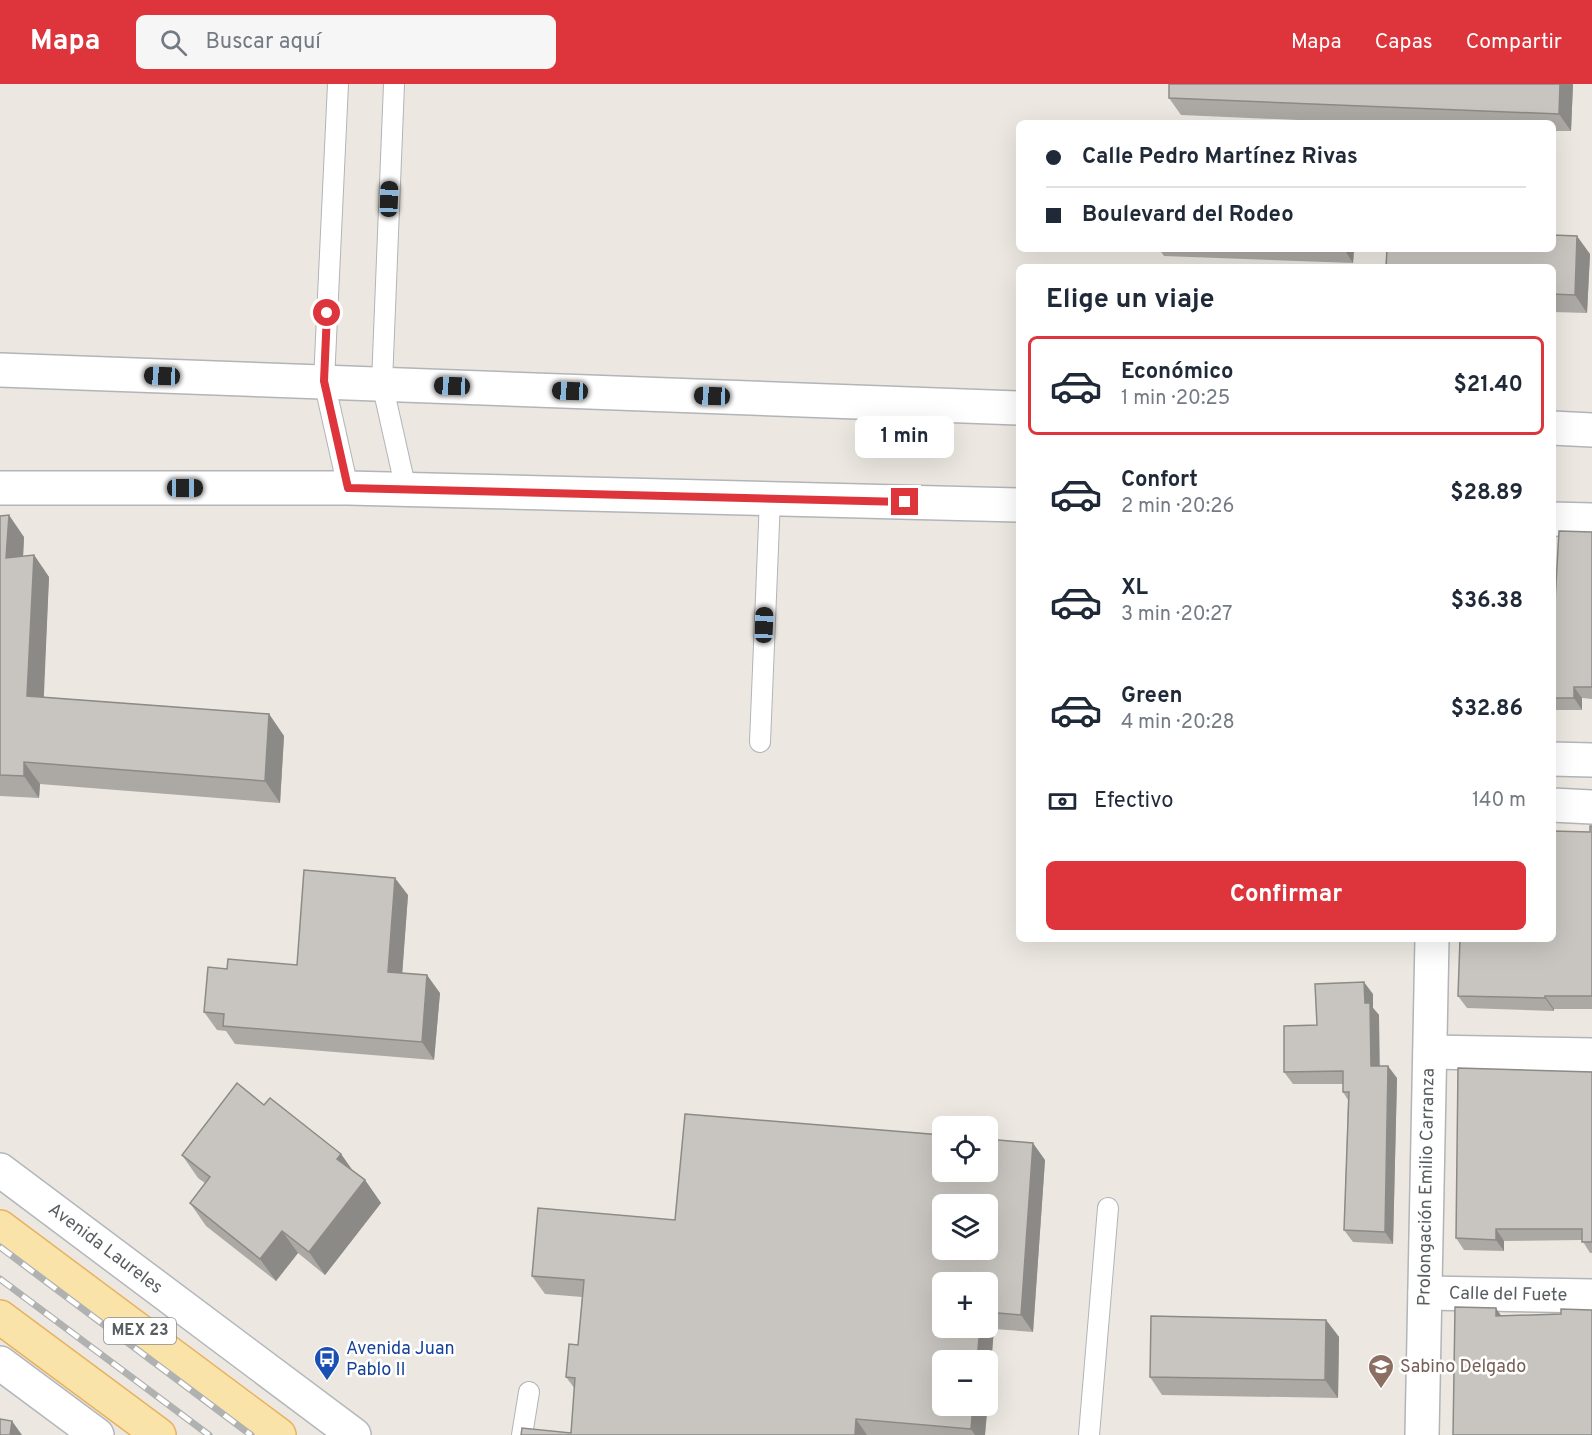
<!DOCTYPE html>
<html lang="es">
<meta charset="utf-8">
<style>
body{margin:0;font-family:Overpass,sans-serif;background:#f6f6f7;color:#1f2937;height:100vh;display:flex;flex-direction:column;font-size:22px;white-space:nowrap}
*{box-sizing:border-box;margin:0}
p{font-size:20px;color:#747a83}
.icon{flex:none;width:33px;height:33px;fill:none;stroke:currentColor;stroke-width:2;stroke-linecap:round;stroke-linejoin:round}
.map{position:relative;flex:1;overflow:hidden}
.panel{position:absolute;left:1016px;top:180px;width:540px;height:678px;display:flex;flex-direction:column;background:#fff;border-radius:9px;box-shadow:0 6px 24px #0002}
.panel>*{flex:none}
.top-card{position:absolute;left:1016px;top:36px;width:540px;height:132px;border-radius:9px;box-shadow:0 6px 24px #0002;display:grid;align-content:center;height:132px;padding:0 30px;background:#fff}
.tools{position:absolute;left:932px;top:1032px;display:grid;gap:12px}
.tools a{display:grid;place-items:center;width:66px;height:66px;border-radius:9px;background:#fff;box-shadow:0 6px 24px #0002;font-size:30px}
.end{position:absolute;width:27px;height:27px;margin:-14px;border:8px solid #de353c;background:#fff;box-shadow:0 0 0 3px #fff}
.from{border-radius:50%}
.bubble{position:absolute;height:42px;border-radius:9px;background:#fff;box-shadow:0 6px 24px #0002;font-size:20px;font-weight:700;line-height:42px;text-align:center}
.car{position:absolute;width:18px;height:36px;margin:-18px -9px;border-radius:8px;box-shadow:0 0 4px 2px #0007;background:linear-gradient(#222 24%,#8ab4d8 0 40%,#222 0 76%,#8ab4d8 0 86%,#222 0)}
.top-card b{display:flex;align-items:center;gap:21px;height:57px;font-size:22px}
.top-card b+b{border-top:2px solid #e0e1e3}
.top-card i{width:15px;height:15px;background:#1f2937}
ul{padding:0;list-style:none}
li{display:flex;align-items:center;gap:18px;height:99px;margin:0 12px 9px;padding:0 18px;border:3px solid transparent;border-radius:9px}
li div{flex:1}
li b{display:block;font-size:22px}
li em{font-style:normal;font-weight:700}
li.selected{border-color:#de353c}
li>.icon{width:54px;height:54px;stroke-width:1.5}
h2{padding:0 30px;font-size:27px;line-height:72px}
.pay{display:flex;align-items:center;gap:15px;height:66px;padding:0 30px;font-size:22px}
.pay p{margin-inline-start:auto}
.primary-button{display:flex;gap:12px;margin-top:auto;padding:12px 30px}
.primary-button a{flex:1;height:69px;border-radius:9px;background:#de353c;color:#fff;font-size:24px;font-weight:700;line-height:69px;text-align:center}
header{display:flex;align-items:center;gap:36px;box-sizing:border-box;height:84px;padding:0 30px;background:#de353c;color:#fff}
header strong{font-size:28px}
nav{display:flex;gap:33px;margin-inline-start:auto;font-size:21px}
.search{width:420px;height:54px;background:#f6f6f7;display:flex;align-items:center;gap:15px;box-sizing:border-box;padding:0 21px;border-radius:9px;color:#747a83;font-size:22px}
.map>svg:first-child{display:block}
</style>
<header>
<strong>Mapa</strong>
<div class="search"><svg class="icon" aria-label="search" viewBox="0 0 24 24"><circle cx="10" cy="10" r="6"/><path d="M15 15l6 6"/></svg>Buscar aquí</div>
<nav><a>Mapa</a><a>Capas</a><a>Compartir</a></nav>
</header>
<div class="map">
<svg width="1592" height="1351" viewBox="0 0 1592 1351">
<rect width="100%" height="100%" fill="#ece8e1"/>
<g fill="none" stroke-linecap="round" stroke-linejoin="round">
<defs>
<g id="service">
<path d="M338,0L324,297L348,404"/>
<path d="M394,0L382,299L406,406"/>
<path d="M760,658L770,415"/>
<path d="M522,1351L529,1308"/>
<path d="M1089,1351L1108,1124"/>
</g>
<g id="minor">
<path d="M1552,675L1592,676"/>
<path d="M1552,721L1592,723"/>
<path d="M1430,968L1592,971"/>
<path d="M1425,1209L1592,1212"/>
<path d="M1422,1351L1432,855"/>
</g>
<g id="tertiary">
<path d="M0,286L1018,324"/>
<path d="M1552,344L1592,346"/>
<path d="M0,404H348L1018,421"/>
<path d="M1552,435L1592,436"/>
</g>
<g id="secondary">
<path d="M0,1086L354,1351"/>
<path d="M0,1279L97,1351"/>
</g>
<g id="primary">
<path d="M0,1143L279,1351"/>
<path d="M0,1233L159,1351"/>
</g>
</defs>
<use href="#service" stroke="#b2b4b8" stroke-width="22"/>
<use href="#minor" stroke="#b2b4b8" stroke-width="36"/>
<use href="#tertiary" stroke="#b2b4b8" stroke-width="36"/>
<use href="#secondary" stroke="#b3b7bb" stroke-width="36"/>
<use href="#primary" stroke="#e8b15e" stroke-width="36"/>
<use href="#service" stroke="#fff" stroke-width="20"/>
<use href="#minor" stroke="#fff" stroke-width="33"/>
<use href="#tertiary" stroke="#fff" stroke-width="33"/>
<use href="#secondary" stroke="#fff" stroke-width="33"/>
<use href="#primary" stroke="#fae3a8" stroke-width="33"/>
<defs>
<g id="rail">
<path d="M0,1163L251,1351"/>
<path d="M0,1195L209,1351"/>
</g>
</defs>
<use href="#rail" stroke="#b0b1b1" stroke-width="7"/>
<use href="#rail" stroke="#fff" stroke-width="4.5" stroke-dasharray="14" stroke-linecap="butt"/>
</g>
<g fill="#aca9a5" fill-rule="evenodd">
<path d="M1169,0H1573L1571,47H1552V39H1367L1181,31L1169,14Z"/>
<path d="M1159,165H1354L1353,179L1164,172Z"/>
<path d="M1590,170L1587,229L1552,228V183Z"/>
<path d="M0,432L24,453L23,472L34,471L49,493L43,613L269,630L284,652L280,719L40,700L39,714L0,712Z"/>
<path d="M1592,448V615L1582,614V626H1552V535H1554Z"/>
<path d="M1592,742V925H1554V927L1467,924L1458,912L1590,748Z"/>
<path d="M408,811L402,889L440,909L434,976L235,960L226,947L217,946L204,928L227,885L297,881Z"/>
<path d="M1373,910V924L1379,931V982L1397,994L1393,1160L1353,1158L1344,1146L1348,1016L1343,1008V1000H1293L1284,988L1317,941Z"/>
<path d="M1592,988V1169H1590L1582,1156L1504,1157V1167L1464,1166L1456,1154Z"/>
<path d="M264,1021L341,1070L353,1087L365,1096L381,1119L325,1191L298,1169L276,1197L206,1142L190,1119L205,1099L198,1094L182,1071Z"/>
<path d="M1045,1076L1033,1248L994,1245L985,1351H521L571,1349L575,1305L566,1293L578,1261L582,1213L545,1210L532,1192ZM987,1198V1244H942Z"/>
<path d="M1326,1236L1339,1253L1338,1314L1162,1311L1150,1293Z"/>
</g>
<g fill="#8c8a86">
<path d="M1560,0H1573L1571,47L1559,30Z"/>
<path d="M1577,152L1590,170L1587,229L1575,211Z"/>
<path d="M1344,165H1354L1353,179Z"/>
<path d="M9,431L24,453L22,495L6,474Z"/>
<path d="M34,471L49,493L43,633L27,612Z"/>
<path d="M1574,603L1582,614V626L1574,614Z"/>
<path d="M269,630L284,652L280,719L265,697Z"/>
<path d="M24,678L40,700L39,714L24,692Z"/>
<path d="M395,794L408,811L401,906L388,888Z"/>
<path d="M427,891L440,909L434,976L422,958Z"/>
<path d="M1364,898L1373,910V924L1379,931L1380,994L1371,982L1365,919Z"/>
<path d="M1545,912L1554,925V927L1545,914Z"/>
<path d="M1388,982L1397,994L1393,1160L1385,1148Z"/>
<path d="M1033,1059L1045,1076L1033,1248L1021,1231Z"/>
<path d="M341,1070L357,1093L337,1075Z"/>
<path d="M365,1096L381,1119L325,1191L309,1168Z"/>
<path d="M1496,1145L1504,1157V1167L1496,1156Z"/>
<path d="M282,1147L298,1169L276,1197L260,1175Z"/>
<path d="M1496,1224L1504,1236L1496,1232Z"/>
<path d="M987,1235L994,1245L985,1351H975L971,1345L973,1322H987V1276H977L980,1244H987Z"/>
<path d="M1326,1236L1339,1253L1338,1314L1325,1296Z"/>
<path d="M856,1335L867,1351H855Z"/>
<path d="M12,1337L22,1351H10Z"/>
</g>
<g fill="#c8c5c0" stroke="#8c8a86" stroke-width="1.5" fill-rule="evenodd">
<path d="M1169,0H1560L1559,30L1169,14Z"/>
<path d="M1552,151L1577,152L1575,211L1552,210V183H1386L1387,165H1552Z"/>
<path d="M9,431L6,474L34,471L27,612L269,630L265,697L24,678V692L0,691V432Z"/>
<path d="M1559,447L1592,448V603H1574V614H1552V535H1554Z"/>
<path d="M1590,742H1592V912H1545V914L1458,912L1460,855H1552V747L1590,748Z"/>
<path d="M304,786L395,794L388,888L427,891L422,958L223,942L224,930L204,928L208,883L227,885L228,875L297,881Z"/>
<path d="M1364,898L1365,919H1370L1371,982H1388L1385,1148L1344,1146L1349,1008H1343V987L1284,988V942L1317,941L1315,900Z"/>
<path d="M1458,984L1592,988V1158H1582V1145H1496V1156L1456,1154Z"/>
<path d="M237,999L264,1021L270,1014L341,1070L337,1075L365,1096L309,1168L282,1147L260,1175L190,1119L210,1093L182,1071Z"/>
<path d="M685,1030L942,1051V1088H987V1055L1033,1059L1021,1231L987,1228V1198H942V1244H980L977,1276H942V1322H973L971,1345L856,1335L855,1351H521L522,1344L571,1349L575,1294L566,1293L569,1260L578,1261L584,1196L532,1192L538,1124L675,1136ZM942,1120H987V1166H942Z"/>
<path d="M1455,1223L1496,1224V1232L1561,1230V1225L1592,1226V1351H1453Z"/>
<path d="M1151,1232L1326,1236L1325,1296L1150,1293Z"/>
<path d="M0,1335L12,1337L10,1351H0Z"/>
</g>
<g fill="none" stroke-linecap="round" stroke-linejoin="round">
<path stroke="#de353c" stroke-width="8" d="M327,229L324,297L348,404L905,418"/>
</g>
<defs>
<symbol id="bus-pin" viewBox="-11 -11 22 30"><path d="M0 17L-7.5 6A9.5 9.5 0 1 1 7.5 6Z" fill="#1a4fb4" stroke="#fff"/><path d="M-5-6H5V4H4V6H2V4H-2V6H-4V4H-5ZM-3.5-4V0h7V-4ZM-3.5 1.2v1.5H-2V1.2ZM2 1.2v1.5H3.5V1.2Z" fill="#fff"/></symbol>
<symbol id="school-pin" viewBox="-11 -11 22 30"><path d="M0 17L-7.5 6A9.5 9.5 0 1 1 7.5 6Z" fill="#8d6e63" stroke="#fff"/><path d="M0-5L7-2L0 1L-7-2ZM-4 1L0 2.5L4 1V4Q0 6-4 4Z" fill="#fff"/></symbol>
</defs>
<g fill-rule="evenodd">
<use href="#bus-pin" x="312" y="1260" width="30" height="40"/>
<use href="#school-pin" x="1366" y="1268" width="30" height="40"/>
</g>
<g text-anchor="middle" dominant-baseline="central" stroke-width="5" stroke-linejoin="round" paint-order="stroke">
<rect fill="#fff" stroke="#8b8e90" stroke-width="1.5" x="104" y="1234" width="72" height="26" rx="4.5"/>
<g font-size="16" font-weight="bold" fill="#595e61">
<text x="140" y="1247">MEX 23</text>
</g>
<g font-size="18" fill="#595e61" stroke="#fff">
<text transform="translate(1427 1103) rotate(-89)">Prolongación Emilio Carranza</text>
<text transform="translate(105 1165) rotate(37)">Avenida Laureles</text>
<text transform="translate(1508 1211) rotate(1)">Calle del Fuete</text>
</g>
<g font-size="18" fill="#164399" stroke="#fff" text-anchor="start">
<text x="346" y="1265">Avenida Juan<tspan x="346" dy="21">Pablo II</tspan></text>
</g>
<g font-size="18" fill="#785e54" stroke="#fff" text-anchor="start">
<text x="1400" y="1283">Sabino Delgado</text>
</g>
</g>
</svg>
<div class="tools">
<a><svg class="icon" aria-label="locate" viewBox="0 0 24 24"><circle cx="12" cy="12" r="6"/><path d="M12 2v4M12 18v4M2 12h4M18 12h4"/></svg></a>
<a><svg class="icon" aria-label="layers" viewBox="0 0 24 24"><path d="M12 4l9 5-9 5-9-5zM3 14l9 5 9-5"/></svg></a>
<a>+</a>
<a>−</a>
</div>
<i class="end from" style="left:327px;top:229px"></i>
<i class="end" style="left:905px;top:418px"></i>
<div class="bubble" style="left:855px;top:332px;width:99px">1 min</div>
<i class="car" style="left:389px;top:115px;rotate:2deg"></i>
<i class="car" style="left:162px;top:292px;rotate:272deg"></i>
<i class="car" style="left:452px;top:302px;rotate:272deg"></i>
<i class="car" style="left:570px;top:307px;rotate:272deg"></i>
<i class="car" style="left:712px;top:312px;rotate:272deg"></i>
<i class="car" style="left:185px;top:404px;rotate:90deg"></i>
<i class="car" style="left:764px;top:541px;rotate:2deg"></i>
<div class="top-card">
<b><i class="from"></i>Calle Pedro Martínez Rivas</b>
<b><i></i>Boulevard del Rodeo</b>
</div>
<section class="panel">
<h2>Elige un viaje</h2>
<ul>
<li class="selected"><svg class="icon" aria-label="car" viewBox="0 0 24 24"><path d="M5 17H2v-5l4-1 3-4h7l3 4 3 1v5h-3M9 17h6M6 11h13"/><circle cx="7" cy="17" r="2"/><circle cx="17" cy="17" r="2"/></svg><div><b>Económico</b><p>1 min · 20:25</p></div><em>$21.40</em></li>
<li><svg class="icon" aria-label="car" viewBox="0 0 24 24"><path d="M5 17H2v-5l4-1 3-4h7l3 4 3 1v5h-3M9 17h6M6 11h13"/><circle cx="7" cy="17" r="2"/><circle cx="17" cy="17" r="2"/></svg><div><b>Confort</b><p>2 min · 20:26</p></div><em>$28.89</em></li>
<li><svg class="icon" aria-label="car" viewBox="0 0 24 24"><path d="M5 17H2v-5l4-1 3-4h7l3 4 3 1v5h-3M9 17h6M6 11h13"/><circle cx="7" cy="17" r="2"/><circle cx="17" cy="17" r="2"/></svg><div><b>XL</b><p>3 min · 20:27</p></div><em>$36.38</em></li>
<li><svg class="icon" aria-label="car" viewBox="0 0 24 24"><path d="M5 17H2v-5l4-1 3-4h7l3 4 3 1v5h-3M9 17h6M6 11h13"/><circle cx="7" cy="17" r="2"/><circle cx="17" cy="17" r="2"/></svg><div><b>Green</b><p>4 min · 20:28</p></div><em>$32.86</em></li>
</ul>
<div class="pay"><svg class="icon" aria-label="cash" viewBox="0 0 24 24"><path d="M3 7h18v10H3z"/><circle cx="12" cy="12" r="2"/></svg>Efectivo<p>140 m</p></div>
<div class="primary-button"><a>Confirmar</a></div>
</section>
</div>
